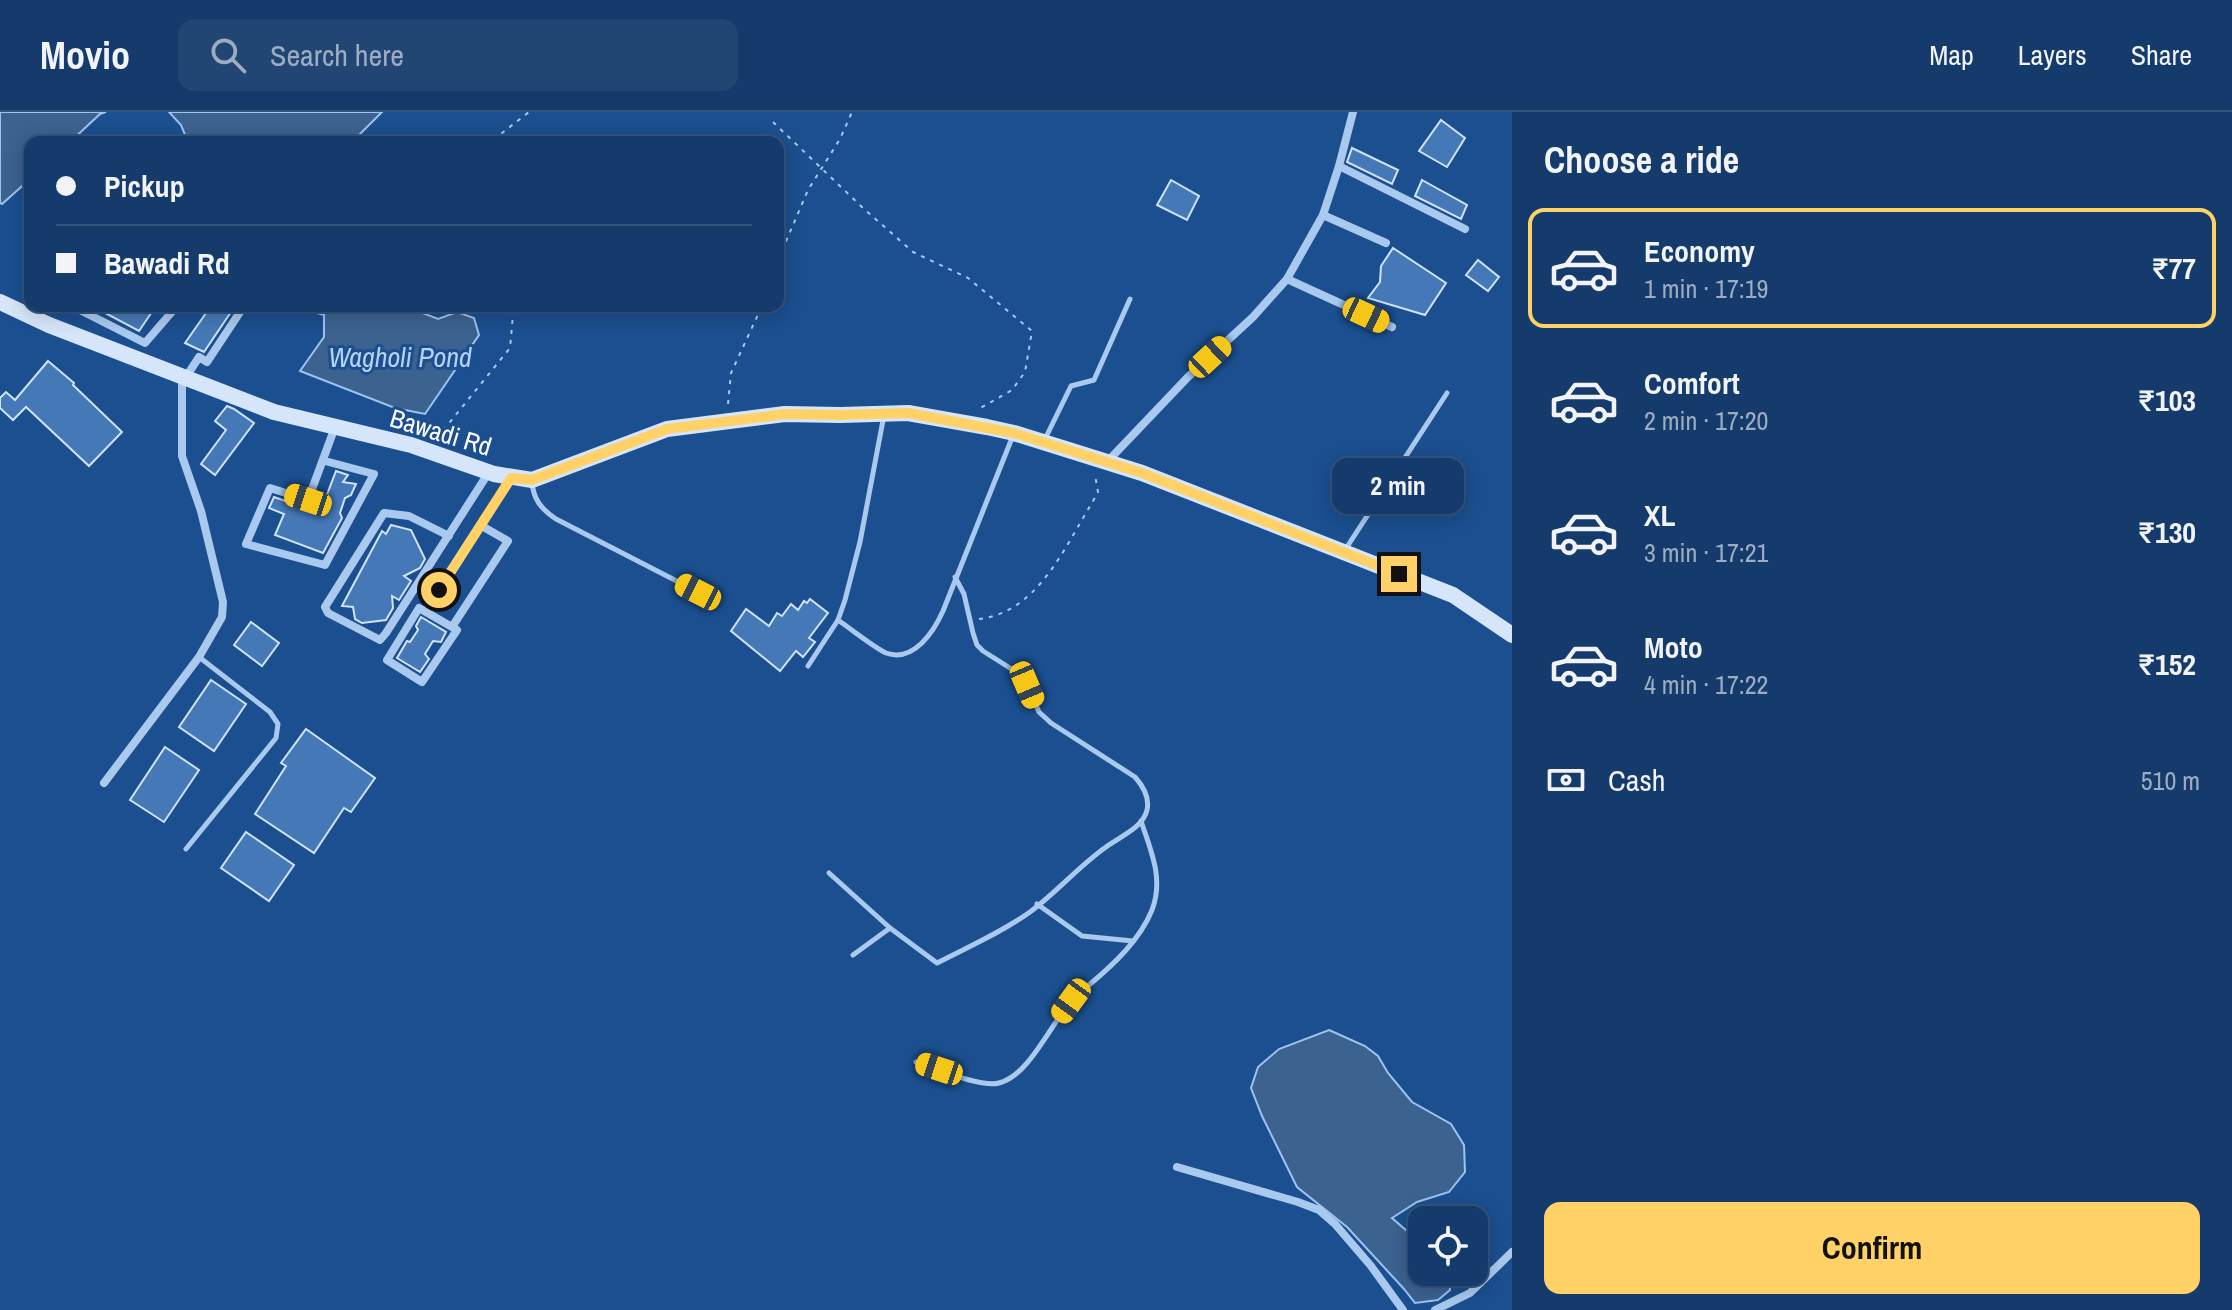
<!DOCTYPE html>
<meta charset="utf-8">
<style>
body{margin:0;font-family:"Archivo Narrow",sans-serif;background:#214673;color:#f1f3f6;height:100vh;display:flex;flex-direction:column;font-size:30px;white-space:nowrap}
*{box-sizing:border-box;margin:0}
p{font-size:26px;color:#9dadc1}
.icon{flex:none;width:44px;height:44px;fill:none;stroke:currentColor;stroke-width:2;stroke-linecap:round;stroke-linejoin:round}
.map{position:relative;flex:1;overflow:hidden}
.details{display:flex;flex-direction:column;background:#143b6b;width:720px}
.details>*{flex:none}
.guide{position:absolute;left:24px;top:24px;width:760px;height:176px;border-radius:16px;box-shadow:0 4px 20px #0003,0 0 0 2px #33557e;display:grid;align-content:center;height:176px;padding:0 32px;background:#143b6b}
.buttons{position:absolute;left:1408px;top:1094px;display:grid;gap:16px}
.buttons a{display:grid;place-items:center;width:80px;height:80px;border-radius:16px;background:#143b6b;box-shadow:0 4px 20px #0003,0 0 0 2px #33557e;font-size:40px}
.end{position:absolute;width:36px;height:36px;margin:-18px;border:10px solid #ffd166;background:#111;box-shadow:0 0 0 4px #111}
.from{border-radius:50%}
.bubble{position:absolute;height:56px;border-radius:16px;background:#143b6b;box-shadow:0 4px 20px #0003,0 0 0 2px #33557e;font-size:26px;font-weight:700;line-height:56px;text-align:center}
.car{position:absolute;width:24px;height:48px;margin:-24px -12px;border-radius:10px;box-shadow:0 0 6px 2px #0007;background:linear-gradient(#f5c518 24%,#345 0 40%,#f5c518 0 76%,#345 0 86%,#f5c518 0)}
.guide b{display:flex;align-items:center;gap:28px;height:76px;font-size:30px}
.guide b+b{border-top:2px solid #33557e}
.guide i{width:20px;height:20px;background:#f1f3f6}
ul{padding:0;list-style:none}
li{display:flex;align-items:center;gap:24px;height:120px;margin:0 16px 12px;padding:0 16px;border:4px solid transparent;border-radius:16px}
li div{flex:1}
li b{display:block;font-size:30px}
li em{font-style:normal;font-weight:700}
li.on{border-color:#ffd166}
li>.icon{width:72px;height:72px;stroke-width:1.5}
h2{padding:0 32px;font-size:36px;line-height:96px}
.pay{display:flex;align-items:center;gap:20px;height:88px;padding:0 32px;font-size:30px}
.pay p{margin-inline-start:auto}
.button{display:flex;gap:16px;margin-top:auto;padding:16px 32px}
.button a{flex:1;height:92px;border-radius:16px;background:#ffd166;color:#111;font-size:32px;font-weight:700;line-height:92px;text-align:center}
header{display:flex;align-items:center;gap:48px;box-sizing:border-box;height:112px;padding:0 40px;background:#143b6b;border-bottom:2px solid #33557e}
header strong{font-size:38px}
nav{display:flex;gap:44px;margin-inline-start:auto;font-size:28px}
.search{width:560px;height:72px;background:#214673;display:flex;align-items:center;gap:20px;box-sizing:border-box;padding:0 28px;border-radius:16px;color:#9dadc1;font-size:30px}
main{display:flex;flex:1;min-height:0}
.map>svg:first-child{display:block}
</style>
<header>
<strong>Movio</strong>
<div class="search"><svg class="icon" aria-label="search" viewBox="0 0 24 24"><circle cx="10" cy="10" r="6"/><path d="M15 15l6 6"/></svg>Search here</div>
<nav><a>Map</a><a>Layers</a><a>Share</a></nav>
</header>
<main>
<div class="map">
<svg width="1512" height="1198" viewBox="0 0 1512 1198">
<rect width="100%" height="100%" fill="#1b4f8f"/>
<g fill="#3c6290" stroke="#9cc4f0" stroke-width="2">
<path d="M0,0H106L100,2L70,30H30V67L2,92L0,91Z"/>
<path d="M169,0H382L352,30H188L181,13Z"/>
<path d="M293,194H414L417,199L438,207L457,200L474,206L479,223L425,302L395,296L300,259L324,225V203Z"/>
<path d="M1329,918L1365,934L1378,944L1388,961L1412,990L1451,1012L1464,1033L1465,1060L1449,1080L1417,1090L1392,1106L1422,1132V1160H1449L1450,1178L1438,1188L1415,1191L1404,1177L1347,1115L1297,1075L1262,1004L1251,976L1258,955L1279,937Z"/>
</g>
<g fill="#4478b7" stroke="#cfe3fa" stroke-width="2">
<path d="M1441,8L1465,26L1447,55L1419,39Z"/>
<path d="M1352,36L1398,58L1392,72L1347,50Z"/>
<path d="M1171,68L1199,84L1187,108L1157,93Z"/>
<path d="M1422,68L1467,93L1461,107L1415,84Z"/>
<path d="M1393,136L1446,171L1425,203L1368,186L1380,170L1381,154Z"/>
<path d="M1478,148L1499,165L1488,179L1466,163Z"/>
<path d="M92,194H156L139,219Z"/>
<path d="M211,194H235L204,240L185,231Z"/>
<path d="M48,249L74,271L73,273L122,320L89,354L26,295L13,308L0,296V286L6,280L15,288Z"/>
<path d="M227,294L234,297L254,311L215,363L201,352L226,318L215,309Z"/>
<path d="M336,359L348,363L343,370L356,372L351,383L345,386L340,401L342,406L323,441L275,423L284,402L269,396L274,385L320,401Z"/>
<path d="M391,413L411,418L425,447L420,456L404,464L411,469L399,488L392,484L393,496L386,508L362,511L355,507L353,495L342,494L382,419L386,422Z"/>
<path d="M810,487L828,501L809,526L815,530L803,545L796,539L780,559L731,519L746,497L769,514L777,501L782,504L791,492L798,498L804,489L807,491Z"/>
<path d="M421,505L446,520L441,530L433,529L425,542L429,547L420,560L397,546L407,529L410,530L418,518L416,514Z"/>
<path d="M251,510L279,531L262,554L234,533Z"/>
<path d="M211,568L246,592L214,639L179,615Z"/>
<path d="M306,617L375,666L351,700L344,696L314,741L255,702L286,654L281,651Z"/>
<path d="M165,635L199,658L164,710L130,688Z"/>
<path d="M246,720L294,753L269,789L221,756Z"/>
</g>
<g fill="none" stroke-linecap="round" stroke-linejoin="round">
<g stroke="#a9c9ee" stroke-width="2" stroke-dasharray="4 6" stroke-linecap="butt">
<path d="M773,10L863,96L913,140L968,166L1032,219L1025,260L1012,278L977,298"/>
<path d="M496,30L502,21L529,0"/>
<path d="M778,148L808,78L840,27L852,0"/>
<path d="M728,292L731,261L762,194"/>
<path d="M437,326L510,236L513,203L511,194"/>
<path d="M979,507C1038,500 1064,436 1092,391L1098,380L1095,363"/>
</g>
<g stroke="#a9c9ee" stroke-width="5">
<path d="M1045,327L1071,274L1094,268L1130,187"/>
<path d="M532,369C533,387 541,397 556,407L698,480"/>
<path d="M1345,438L1447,281"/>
<path d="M838,508C851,517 873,535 886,541C914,551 934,519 943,499L1012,326"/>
<path d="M808,554L838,508L845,488L860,430L884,303"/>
<path d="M186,737L276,626L278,612L270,600L199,545"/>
<path d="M829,761L890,816"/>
<path d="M1037,792L1082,824L1133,829"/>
<path d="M853,843L890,816L937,851C968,835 1002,820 1030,800C1057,780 1079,754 1106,735C1119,725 1143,716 1147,698C1150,685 1143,674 1135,665L1051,611L1039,600L1027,573L1021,563L983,539L977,533L973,521L964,482L955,465"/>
<path d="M916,950C935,956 981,976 999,971C1029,964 1051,911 1071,890C1076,884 1083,879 1089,873C1113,853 1140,828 1152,798C1164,767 1151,739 1141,709"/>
</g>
<g stroke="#a9c9ee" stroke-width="8">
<path d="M1339,54L1465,117"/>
<path d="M1323,103L1386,131"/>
<path d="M1287,167L1392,215"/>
<path d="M72,194L145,231L177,194"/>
<path d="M186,265L199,245L207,250L244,194"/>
<path d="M325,349L374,362L325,453L246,432L270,376L308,388L335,315"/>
<path d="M1107,350L1188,265L1253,205L1287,167L1323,103L1339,54L1353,0"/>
<path d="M449,424L409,404L384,401L325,495L328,501L380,528L386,521L489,360"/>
<path d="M425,499L511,366"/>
<path d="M452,515L419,496L387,548L422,570L457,518L452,515L508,429L480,413"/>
<path d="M104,671L199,545L222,505L223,490L201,399L182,344V265"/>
<path d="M1177,1055L1298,1090L1319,1098L1335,1112L1371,1154L1403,1198"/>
<path d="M1435,1198L1470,1181L1512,1140"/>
</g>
<path stroke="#d6e6fa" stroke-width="16" d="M0,190L49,213L274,300L411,333L494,362L532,368L667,317L785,302L840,303L908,301L987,315L1014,321L1142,361L1453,483L1512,523"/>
</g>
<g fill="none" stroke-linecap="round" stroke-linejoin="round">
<path stroke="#ffd166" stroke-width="10" d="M439,478L511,366L532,368L667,317L785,302L840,303L908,301L1014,321L1142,361L1399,462"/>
</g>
<g text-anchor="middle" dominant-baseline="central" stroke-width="6" stroke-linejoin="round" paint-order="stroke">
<g font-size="26" fill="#fff" stroke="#1b4f8f">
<text transform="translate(441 320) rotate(17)">Bawadi Rd</text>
</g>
<g font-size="28" font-style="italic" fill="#b5d3f5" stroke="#1b4f8f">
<text x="400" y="245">Wagholi Pond</text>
</g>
</g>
</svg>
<div class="buttons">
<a><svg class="icon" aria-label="locate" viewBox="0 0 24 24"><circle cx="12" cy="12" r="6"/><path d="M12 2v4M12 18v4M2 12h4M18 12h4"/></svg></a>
</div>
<i class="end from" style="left:439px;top:478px"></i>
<i class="end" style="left:1399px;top:462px"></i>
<div class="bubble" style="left:1332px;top:346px;width:132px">2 min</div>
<i class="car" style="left:1366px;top:203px;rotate:115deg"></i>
<i class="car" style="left:1210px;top:245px;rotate:47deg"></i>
<i class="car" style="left:308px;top:388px;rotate:288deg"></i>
<i class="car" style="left:698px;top:480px;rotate:297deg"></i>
<i class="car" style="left:1027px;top:573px;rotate:157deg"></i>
<i class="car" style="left:1071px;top:889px;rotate:216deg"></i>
<i class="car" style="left:939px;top:957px;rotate:288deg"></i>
<div class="guide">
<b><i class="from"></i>Pickup</b>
<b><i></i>Bawadi Rd</b>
</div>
</div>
<section class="details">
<h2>Choose a ride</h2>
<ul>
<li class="on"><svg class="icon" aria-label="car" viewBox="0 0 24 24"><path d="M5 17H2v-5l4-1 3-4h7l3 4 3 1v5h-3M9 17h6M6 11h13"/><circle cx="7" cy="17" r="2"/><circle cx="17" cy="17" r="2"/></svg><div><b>Economy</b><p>1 min · 17:19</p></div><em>₹77</em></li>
<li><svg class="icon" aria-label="car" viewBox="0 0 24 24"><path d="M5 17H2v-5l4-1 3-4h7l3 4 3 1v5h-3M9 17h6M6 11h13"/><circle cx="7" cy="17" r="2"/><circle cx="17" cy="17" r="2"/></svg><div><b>Comfort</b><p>2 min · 17:20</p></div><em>₹103</em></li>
<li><svg class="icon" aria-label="car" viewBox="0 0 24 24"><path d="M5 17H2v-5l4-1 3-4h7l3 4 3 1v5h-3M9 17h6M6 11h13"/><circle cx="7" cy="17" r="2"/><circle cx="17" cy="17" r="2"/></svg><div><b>XL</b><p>3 min · 17:21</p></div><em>₹130</em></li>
<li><svg class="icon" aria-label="car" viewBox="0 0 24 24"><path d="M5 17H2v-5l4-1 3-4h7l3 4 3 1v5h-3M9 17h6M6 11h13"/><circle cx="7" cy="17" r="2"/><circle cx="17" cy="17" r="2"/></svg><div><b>Moto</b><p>4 min · 17:22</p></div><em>₹152</em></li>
</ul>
<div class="pay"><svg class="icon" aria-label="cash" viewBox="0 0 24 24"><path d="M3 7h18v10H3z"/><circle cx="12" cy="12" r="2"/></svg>Cash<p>510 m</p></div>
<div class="button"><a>Confirm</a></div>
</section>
</main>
